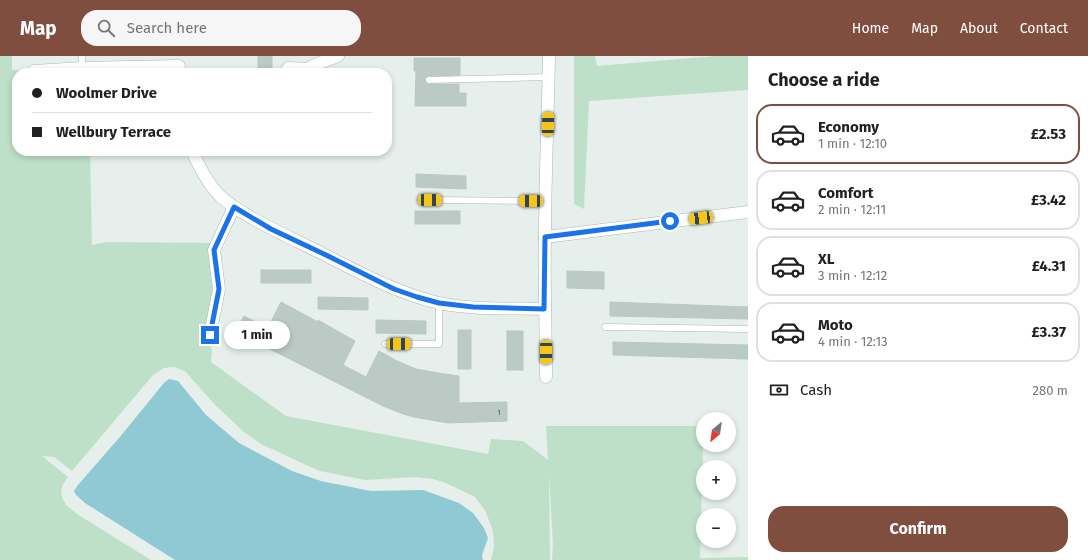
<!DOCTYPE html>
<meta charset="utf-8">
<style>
body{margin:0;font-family:"Fira Sans",sans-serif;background:#f6f6f6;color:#202124;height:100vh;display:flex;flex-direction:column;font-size:15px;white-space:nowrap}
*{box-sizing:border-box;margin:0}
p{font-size:13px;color:#757577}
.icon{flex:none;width:22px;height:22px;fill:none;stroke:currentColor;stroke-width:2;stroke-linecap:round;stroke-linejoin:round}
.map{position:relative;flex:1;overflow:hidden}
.side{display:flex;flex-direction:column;background:#fff;width:340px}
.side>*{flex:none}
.hud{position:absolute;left:12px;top:12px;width:380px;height:88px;border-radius:16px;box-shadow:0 2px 6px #0003;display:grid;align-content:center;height:88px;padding:0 20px;background:#fff}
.needle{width:26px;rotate:209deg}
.controls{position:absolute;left:696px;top:356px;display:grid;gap:8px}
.controls a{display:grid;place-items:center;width:40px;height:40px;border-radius:50%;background:#fff;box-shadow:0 2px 6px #0003;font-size:20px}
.end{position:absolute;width:18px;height:18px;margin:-9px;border:5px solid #1a73e8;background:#fff;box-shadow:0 0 0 2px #fff}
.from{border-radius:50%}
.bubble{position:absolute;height:28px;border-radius:14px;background:#fff;box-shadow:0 2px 6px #0003;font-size:13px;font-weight:700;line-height:28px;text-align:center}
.car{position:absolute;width:12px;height:24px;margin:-12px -6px;border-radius:5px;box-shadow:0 0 3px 1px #0007;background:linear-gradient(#f5c518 24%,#345 0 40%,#f5c518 0 76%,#345 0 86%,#f5c518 0)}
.hud b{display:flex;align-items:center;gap:14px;height:38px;font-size:15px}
.hud b+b{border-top:1px solid #e0e0e0}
.hud i{width:10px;height:10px;background:#202124}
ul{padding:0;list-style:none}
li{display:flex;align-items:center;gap:12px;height:60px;margin:0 8px 6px;padding:0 12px;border:2px solid #e0e0e0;border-radius:16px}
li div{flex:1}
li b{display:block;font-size:15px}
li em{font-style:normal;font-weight:700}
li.selected{border-color:#7f4e3f}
li>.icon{width:36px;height:36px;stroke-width:1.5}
h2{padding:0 20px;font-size:18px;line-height:48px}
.pay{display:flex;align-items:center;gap:10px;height:44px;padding:0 20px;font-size:15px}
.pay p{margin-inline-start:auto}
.cta{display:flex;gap:8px;margin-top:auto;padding:8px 20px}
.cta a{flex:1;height:46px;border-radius:16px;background:#7f4e3f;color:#fff;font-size:16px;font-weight:700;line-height:46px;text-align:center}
header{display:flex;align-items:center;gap:24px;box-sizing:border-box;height:56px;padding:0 20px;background:#7f4e3f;color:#fff}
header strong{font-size:19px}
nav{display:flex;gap:22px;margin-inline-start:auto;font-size:14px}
.search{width:280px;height:36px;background:#f6f6f6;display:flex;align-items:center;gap:10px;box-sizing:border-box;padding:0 14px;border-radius:16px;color:#757577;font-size:15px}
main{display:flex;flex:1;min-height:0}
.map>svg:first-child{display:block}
</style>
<header>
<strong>Map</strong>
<div class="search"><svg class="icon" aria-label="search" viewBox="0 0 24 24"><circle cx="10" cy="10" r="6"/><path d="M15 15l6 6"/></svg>Search here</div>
<nav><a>Home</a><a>Map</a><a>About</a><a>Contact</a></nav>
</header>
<main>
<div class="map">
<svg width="748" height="504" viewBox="0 0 748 504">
<rect width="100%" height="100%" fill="#e6efeb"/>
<g fill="#bfe0c8">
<path d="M0,0H12V14L84,17H17V95H90L92,189L107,186L216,187L209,284L212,294L211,306L286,360L488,398L491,383L523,385L548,404L546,370H703V389L700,502L748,501V504H552L553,488L549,418L550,504H491L494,491L493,475L485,454L475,441L446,427L433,423L415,421L365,424L320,415L306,409L261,388L244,376L215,349L185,315L174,311L164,312L153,319L72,415L54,401L42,400L68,421L62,430L61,437L63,444L67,450L80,460L151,504H0Z"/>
<path d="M574,0H595L597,10L716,0H748V34L589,45L584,153L574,148Z"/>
</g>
<path fill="#8ec9d4" d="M169,323L178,325L206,359L239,387L292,415L321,425L371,435L423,434L459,447L473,457L484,472L488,482L482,499L483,504H175L85,447L76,439L74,435L78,429L119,382L164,327Z"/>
<g fill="#bbcac4" stroke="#b8c9c2">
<rect x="258" y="0" width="14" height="17"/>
<path d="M414,2H460V19L428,20L425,22V24L427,28H459V37H466V50H415L416,15H414Z"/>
<path d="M416,118L466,120V133L416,131Z"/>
<rect x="415" y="155" width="45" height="13"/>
<rect x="261" y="214" width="50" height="13"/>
<path d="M567,215L604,216V233L567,232Z"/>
<path d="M318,241L368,242V254L318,253Z"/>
<path d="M281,246L318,266V264L355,285L343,309L366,321L379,295L397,305L416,313L438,317L459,320V347L507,346V365L448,367L414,361L403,358L383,350L236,276L244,260L268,272Z"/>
<path d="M610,246L748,251V263L610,260Z"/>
<path d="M376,264L426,265V278L376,277Z"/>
<rect x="458" y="274" width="13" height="39"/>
<rect x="507" y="275" width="16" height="39"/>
<path d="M613,286L748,289V303L613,299Z"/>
</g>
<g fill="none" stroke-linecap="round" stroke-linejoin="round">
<defs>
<g id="service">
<path d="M82,12V0"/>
<path d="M283,17V14L287,9L312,10"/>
<path d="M429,24L549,21"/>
<path d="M430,144L546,145"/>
<path d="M605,271L748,273"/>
<path d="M385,288H439V247"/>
</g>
<g id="minor">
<path d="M312,10L338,0"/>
<path d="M34,15L82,12L179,10"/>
<path d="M192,95C200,112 208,128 221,141C231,150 242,156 254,163C275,175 297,185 319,196C357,215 396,237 439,247C471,254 511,252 544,253"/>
<path d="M545,181L748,156"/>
<path d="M210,279L219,233L214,194L234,151"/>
<path d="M546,321C546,275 544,229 545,182C545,121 548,61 549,0"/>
</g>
</defs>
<use href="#service" stroke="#a8b8b2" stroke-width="7"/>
<use href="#minor" stroke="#a8b8b2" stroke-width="13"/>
<use href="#service" stroke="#fff" stroke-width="6"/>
<use href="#minor" stroke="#fff" stroke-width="12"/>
</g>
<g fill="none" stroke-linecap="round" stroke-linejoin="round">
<path stroke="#1a73e8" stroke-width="5" d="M210,279L219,233L214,194L234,151L271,173L326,199L394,233L417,241L439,247L473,251L544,253L545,181L670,165"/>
</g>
<g text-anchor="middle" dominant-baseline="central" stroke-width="3" stroke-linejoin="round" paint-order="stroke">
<g font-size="8" fill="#4a645c">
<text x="499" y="356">1</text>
</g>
</g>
</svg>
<div class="controls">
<a><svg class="needle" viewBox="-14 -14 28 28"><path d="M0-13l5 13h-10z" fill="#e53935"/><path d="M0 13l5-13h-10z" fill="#757577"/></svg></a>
<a>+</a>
<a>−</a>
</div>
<i class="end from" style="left:670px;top:165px"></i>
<i class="end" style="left:210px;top:279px"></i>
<div class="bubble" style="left:224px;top:265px;width:66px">1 min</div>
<i class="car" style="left:548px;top:68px;rotate:1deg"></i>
<i class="car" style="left:430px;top:144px;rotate:91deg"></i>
<i class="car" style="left:531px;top:145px;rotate:271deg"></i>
<i class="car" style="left:701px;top:162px;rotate:263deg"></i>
<i class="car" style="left:399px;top:288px;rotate:89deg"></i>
<i class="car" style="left:546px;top:296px;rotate:180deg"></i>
<div class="hud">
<b><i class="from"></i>Woolmer Drive</b>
<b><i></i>Wellbury Terrace</b>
</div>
</div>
<section class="side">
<h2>Choose a ride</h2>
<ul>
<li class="selected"><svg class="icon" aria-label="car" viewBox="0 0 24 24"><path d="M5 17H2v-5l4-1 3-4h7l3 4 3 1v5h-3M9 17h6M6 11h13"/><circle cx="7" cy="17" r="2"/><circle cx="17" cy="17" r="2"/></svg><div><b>Economy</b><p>1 min · 12:10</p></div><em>£2.53</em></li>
<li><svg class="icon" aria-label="car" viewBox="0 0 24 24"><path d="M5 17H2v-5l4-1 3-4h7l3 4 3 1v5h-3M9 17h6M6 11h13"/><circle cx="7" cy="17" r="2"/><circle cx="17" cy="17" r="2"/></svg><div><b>Comfort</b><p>2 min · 12:11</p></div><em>£3.42</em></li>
<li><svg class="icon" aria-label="car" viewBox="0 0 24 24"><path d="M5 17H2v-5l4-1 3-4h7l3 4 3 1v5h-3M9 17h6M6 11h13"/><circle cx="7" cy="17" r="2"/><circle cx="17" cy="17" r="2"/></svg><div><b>XL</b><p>3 min · 12:12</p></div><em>£4.31</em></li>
<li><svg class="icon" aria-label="car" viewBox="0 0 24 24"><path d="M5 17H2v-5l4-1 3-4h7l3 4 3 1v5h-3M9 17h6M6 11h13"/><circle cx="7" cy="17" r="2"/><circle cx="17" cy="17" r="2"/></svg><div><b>Moto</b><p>4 min · 12:13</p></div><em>£3.37</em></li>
</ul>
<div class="pay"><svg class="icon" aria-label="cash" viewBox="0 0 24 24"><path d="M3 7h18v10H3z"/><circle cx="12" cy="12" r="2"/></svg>Cash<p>280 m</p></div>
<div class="cta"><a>Confirm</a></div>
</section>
</main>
